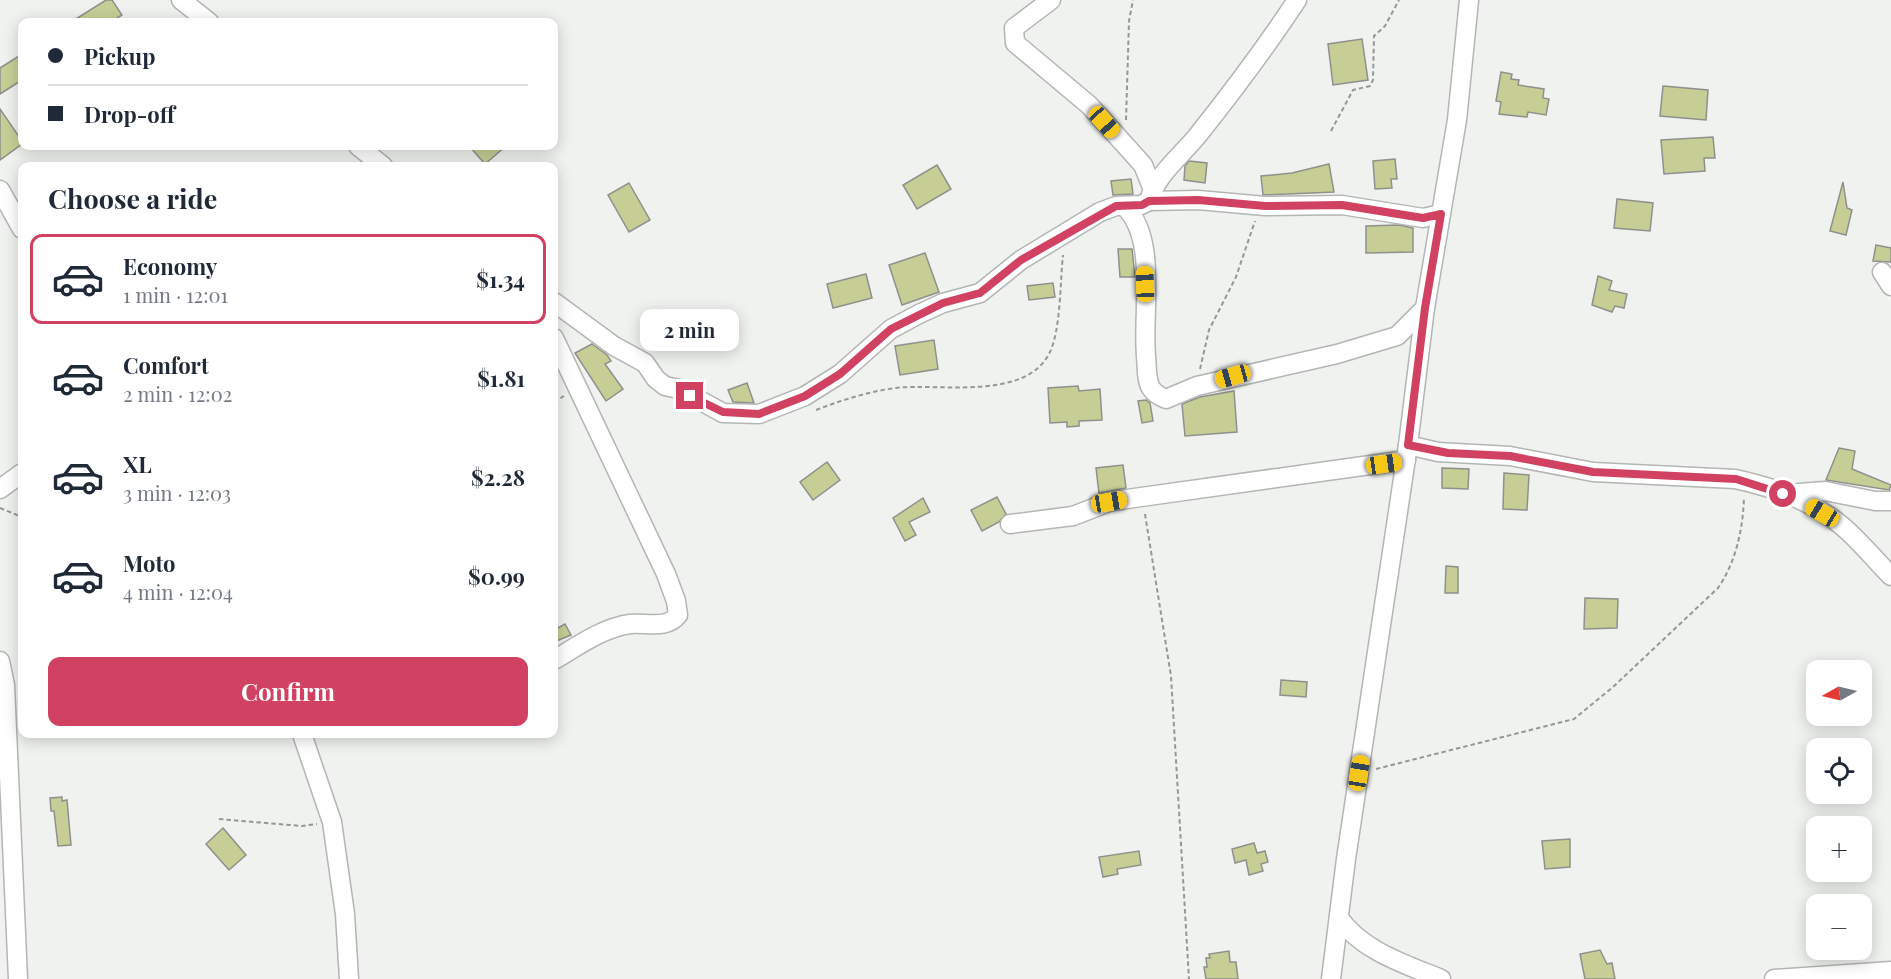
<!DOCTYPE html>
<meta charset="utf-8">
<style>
body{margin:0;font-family:"Playfair Display",serif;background:#f2f2f3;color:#1f2937;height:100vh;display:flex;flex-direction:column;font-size:22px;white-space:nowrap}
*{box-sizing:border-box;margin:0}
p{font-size:20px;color:#747a83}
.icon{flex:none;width:33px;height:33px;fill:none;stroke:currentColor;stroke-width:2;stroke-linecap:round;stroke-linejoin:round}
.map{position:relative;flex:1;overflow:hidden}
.drawer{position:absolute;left:18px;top:162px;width:540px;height:576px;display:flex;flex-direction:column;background:#fff;border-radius:12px;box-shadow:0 3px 15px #0003}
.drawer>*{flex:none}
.guide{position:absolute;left:18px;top:18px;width:540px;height:132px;border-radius:12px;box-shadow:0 3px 15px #0003;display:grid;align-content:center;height:132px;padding:0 30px;background:#fff}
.needle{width:39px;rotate:262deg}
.fabs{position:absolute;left:1806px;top:660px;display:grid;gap:12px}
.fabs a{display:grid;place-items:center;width:66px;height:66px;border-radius:12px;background:#fff;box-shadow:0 3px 15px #0003;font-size:30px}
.end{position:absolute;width:27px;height:27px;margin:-14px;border:8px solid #d14161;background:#fff;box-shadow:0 0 0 3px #fff}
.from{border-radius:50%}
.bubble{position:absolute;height:42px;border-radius:12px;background:#fff;box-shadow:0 3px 15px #0003;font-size:20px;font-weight:700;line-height:42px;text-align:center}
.car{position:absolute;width:18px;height:36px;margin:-18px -9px;border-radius:8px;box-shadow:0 0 4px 2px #0007;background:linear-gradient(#f5c518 24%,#345 0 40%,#f5c518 0 76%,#345 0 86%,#f5c518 0)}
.guide b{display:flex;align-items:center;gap:21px;height:57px;font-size:22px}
.guide b+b{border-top:2px solid #e0e1e3}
.guide i{width:15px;height:15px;background:#1f2937}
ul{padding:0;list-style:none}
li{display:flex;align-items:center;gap:18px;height:90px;margin:0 12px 9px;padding:0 18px;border:3px solid transparent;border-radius:12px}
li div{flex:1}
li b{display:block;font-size:22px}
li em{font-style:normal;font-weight:700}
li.active{border-color:#d14161}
li>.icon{width:54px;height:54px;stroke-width:1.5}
h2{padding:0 30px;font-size:27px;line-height:72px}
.cta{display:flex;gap:12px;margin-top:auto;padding:12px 30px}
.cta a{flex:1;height:69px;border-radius:12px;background:#d14161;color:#fff;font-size:24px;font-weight:700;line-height:69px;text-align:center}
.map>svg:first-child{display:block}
</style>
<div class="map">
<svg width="1891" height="979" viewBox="0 0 1891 979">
<rect width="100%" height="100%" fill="#eff2ee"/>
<g fill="#c6ce96" stroke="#8f908c" stroke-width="1.5">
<path d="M106,0H112L122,15L111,22H71Z"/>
<path d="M1362,39L1368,80L1333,85L1328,44Z"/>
<path d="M22,54V80L0,94V68Z"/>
<path d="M1501,72L1512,74L1511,79L1519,80L1518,85L1544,89L1543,98L1549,99L1546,115L1528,112L1527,117L1499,114L1501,102L1496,101Z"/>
<path d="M1663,86L1708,90L1706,120L1660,116Z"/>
<path d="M0,109L22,141V144L0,160Z"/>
<path d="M1713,137L1715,158H1704L1705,171L1664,174L1661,140Z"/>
<path d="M469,146H506L485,164Z"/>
<path d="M1395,159L1397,179H1391L1392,188L1375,189L1373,161Z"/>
<path d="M1189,161L1207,163L1205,183L1184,180L1185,166Z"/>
<path d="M1329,164L1334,192L1263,195L1261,176L1292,173Z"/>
<path d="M937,165L951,189L917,209L903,185Z"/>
<path d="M1131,179L1133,194L1113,195L1111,181Z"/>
<path d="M1843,182L1847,208L1852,210L1846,235L1830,231Z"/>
<path d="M629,183L650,220L629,232L608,195Z"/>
<path d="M1617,199L1653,203L1650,231L1614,228Z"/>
<path d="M1399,225L1413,228V252L1366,253V226Z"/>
<path d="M1876,245L1891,248V262L1873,261Z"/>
<path d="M1118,249H1132L1135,277H1120Z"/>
<path d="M925,253L939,292L902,305L889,265Z"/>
<path d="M866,274L872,298L833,308L827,284Z"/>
<path d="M1598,276L1612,281L1609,290L1627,294L1624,308L1615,306L1612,312L1592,305Z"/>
<path d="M1053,283L1055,297L1029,300L1027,286Z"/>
<path d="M934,340L938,369L900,375L895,346Z"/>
<path d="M592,344L607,355L611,361L605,364L623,389L606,401L575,353Z"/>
<path d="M747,383L754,403L733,402L728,390Z"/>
<path d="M1078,386L1079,391L1100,389L1102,420L1079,421V426L1067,427V422L1050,423L1048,388Z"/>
<path d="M1234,391L1237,432L1185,436L1182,404L1200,397Z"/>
<path d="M1146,400L1150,403L1153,421L1142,423L1138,401Z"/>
<path d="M1839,448L1855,451L1852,469L1891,485L1889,490L1826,480Z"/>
<path d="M827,462L840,480L813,500L800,482Z"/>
<path d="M1123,465L1126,488L1099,493L1096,468Z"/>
<path d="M1442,468L1469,469L1468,489L1442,488Z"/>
<path d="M1504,473L1529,475L1527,510L1503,509Z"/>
<path d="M997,497L1006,514L999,522L982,531L971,510Z"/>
<path d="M923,498L930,512L909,522L916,535L905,541L893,518Z"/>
<path d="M1446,566L1458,567V593H1445Z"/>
<path d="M1585,598L1618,599L1617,628L1584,629Z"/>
<path d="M565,624L571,635L554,642V630Z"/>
<path d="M1281,680L1307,682L1306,697L1280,695Z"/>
<path d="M62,797V801L67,800L71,845L58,846L54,811H51L50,798Z"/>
<path d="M223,828L246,855L229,870L206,844Z"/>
<path d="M1570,839V867L1545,869L1542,841Z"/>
<path d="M1254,843L1257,853L1265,851L1268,862L1261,864L1263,871L1249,875L1246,860L1235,863L1232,849Z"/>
<path d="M1139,851L1141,865L1117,869L1118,874L1103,877L1099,857Z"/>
<path d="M1600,950L1607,964L1612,963L1615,979H1585L1580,954Z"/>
<path d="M1229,951L1230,962H1236L1238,979H1206L1204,967H1207L1206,958H1210L1209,954Z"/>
</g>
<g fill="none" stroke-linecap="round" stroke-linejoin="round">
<defs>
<g id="minor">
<path d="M181,0L209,22"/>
<path d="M1051,0L1014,28L1015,43L1089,105L1143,165L1152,187"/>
<path d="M358,146L383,166"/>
<path d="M0,190L22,229"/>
<path d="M1149,201L1198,200L1265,206L1342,205L1423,218L1441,214"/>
<path d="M1124,206C1158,237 1142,311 1146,356C1147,366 1146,380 1151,388C1154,393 1161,397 1166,399L1197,386L1337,354L1397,336L1425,308"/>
<path d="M1882,272L1891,286"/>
<path d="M554,302L614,346L645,363L656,379L665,386L679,389L723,413L759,414L805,396L840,374L891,329L919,314L943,303L980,293L1021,260L1100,212L1116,206L1141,205L1149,201C1155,176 1182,155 1198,135C1233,91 1266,47 1297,0"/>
<path d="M554,338L666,574L676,601L678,615C666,630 646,622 630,624C602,628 578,646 554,660"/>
<path d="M1408,445L1438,452L1510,456L1593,472L1735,479C1772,487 1813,501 1842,526C1860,541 1875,560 1891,576"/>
<path d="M0,489L22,473"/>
<path d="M1786,494L1825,491L1875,501H1891"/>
<path d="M1010,524L1073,516L1109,502L1134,498L1406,460"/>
<path d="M0,661L5,685L18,979"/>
<path d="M302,734L332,822L345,914L349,979"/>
<path d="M1339,918C1362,951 1405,964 1441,979"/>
<path d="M1331,979L1346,859L1408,445L1425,308L1457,120L1469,0"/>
<path d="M1774,979L1891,971"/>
</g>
</defs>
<use href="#minor" stroke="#b3b6b2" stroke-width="21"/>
<g stroke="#959795" stroke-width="2" stroke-dasharray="4.5 3" stroke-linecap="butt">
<path d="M1126,120L1129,21L1133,0"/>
<path d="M1331,131L1353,90L1370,86L1373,80L1374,36L1385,26L1399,0"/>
<path d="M1200,369L1209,330L1236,277L1255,221"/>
<path d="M554,402L564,396"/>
<path d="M816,410C842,400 867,392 895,388C939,383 1024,401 1049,354C1061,331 1060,282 1063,255"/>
<path d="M0,508L22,517"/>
<path d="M1145,514L1171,676L1189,979"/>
<path d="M1376,769L1574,719L1613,687L1718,588C1736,562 1743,529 1744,497"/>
<path d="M219,819L302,826L317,824"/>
</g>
<use href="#minor" stroke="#fff" stroke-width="18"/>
</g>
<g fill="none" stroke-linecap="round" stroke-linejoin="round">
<path stroke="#d14161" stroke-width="8" d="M690,396L723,412L759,414L805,396L840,374L891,329L943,303L980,293L1021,260L1116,206L1142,205L1149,201L1198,200L1265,206L1342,205L1423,218L1441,214L1425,308L1408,445L1448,453L1510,456L1593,472L1736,479L1783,494"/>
</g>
</svg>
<div class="fabs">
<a><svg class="needle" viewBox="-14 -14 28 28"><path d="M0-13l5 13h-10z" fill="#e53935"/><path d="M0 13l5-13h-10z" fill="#747a83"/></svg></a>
<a><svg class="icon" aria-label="locate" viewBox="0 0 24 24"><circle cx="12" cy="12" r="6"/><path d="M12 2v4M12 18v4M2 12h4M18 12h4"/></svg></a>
<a>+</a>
<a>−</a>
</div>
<i class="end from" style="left:1783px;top:494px"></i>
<i class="end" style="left:690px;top:396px"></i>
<div class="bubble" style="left:640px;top:309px;width:99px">2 min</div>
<i class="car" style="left:1104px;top:122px;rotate:138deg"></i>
<i class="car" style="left:1145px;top:284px;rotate:358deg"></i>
<i class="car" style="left:1233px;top:376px;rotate:254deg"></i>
<i class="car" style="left:1384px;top:464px;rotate:82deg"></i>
<i class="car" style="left:1109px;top:502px;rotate:80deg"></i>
<i class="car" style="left:1822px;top:513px;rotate:301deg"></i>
<i class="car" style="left:1359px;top:773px;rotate:9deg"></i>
<div class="guide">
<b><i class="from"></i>Pickup</b>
<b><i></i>Drop-off</b>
</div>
<section class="drawer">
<h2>Choose a ride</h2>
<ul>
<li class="active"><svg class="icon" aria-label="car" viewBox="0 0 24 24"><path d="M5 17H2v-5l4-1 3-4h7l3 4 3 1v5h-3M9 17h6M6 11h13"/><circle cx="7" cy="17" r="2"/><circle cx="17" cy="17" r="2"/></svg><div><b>Economy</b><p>1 min · 12:01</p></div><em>$1.34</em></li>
<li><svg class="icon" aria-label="car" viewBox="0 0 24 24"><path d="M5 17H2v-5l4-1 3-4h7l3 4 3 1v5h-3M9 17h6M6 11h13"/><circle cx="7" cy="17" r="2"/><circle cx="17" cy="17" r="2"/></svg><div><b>Comfort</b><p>2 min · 12:02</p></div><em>$1.81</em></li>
<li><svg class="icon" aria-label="car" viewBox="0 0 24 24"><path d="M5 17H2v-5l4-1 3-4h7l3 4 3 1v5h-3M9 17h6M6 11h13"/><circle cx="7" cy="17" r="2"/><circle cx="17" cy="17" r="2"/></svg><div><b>XL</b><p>3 min · 12:03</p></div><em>$2.28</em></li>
<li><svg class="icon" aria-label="car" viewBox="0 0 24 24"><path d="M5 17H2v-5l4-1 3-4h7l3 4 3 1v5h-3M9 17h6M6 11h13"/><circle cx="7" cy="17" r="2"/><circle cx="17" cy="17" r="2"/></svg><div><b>Moto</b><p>4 min · 12:04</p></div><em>$0.99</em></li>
</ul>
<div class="cta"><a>Confirm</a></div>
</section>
</div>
